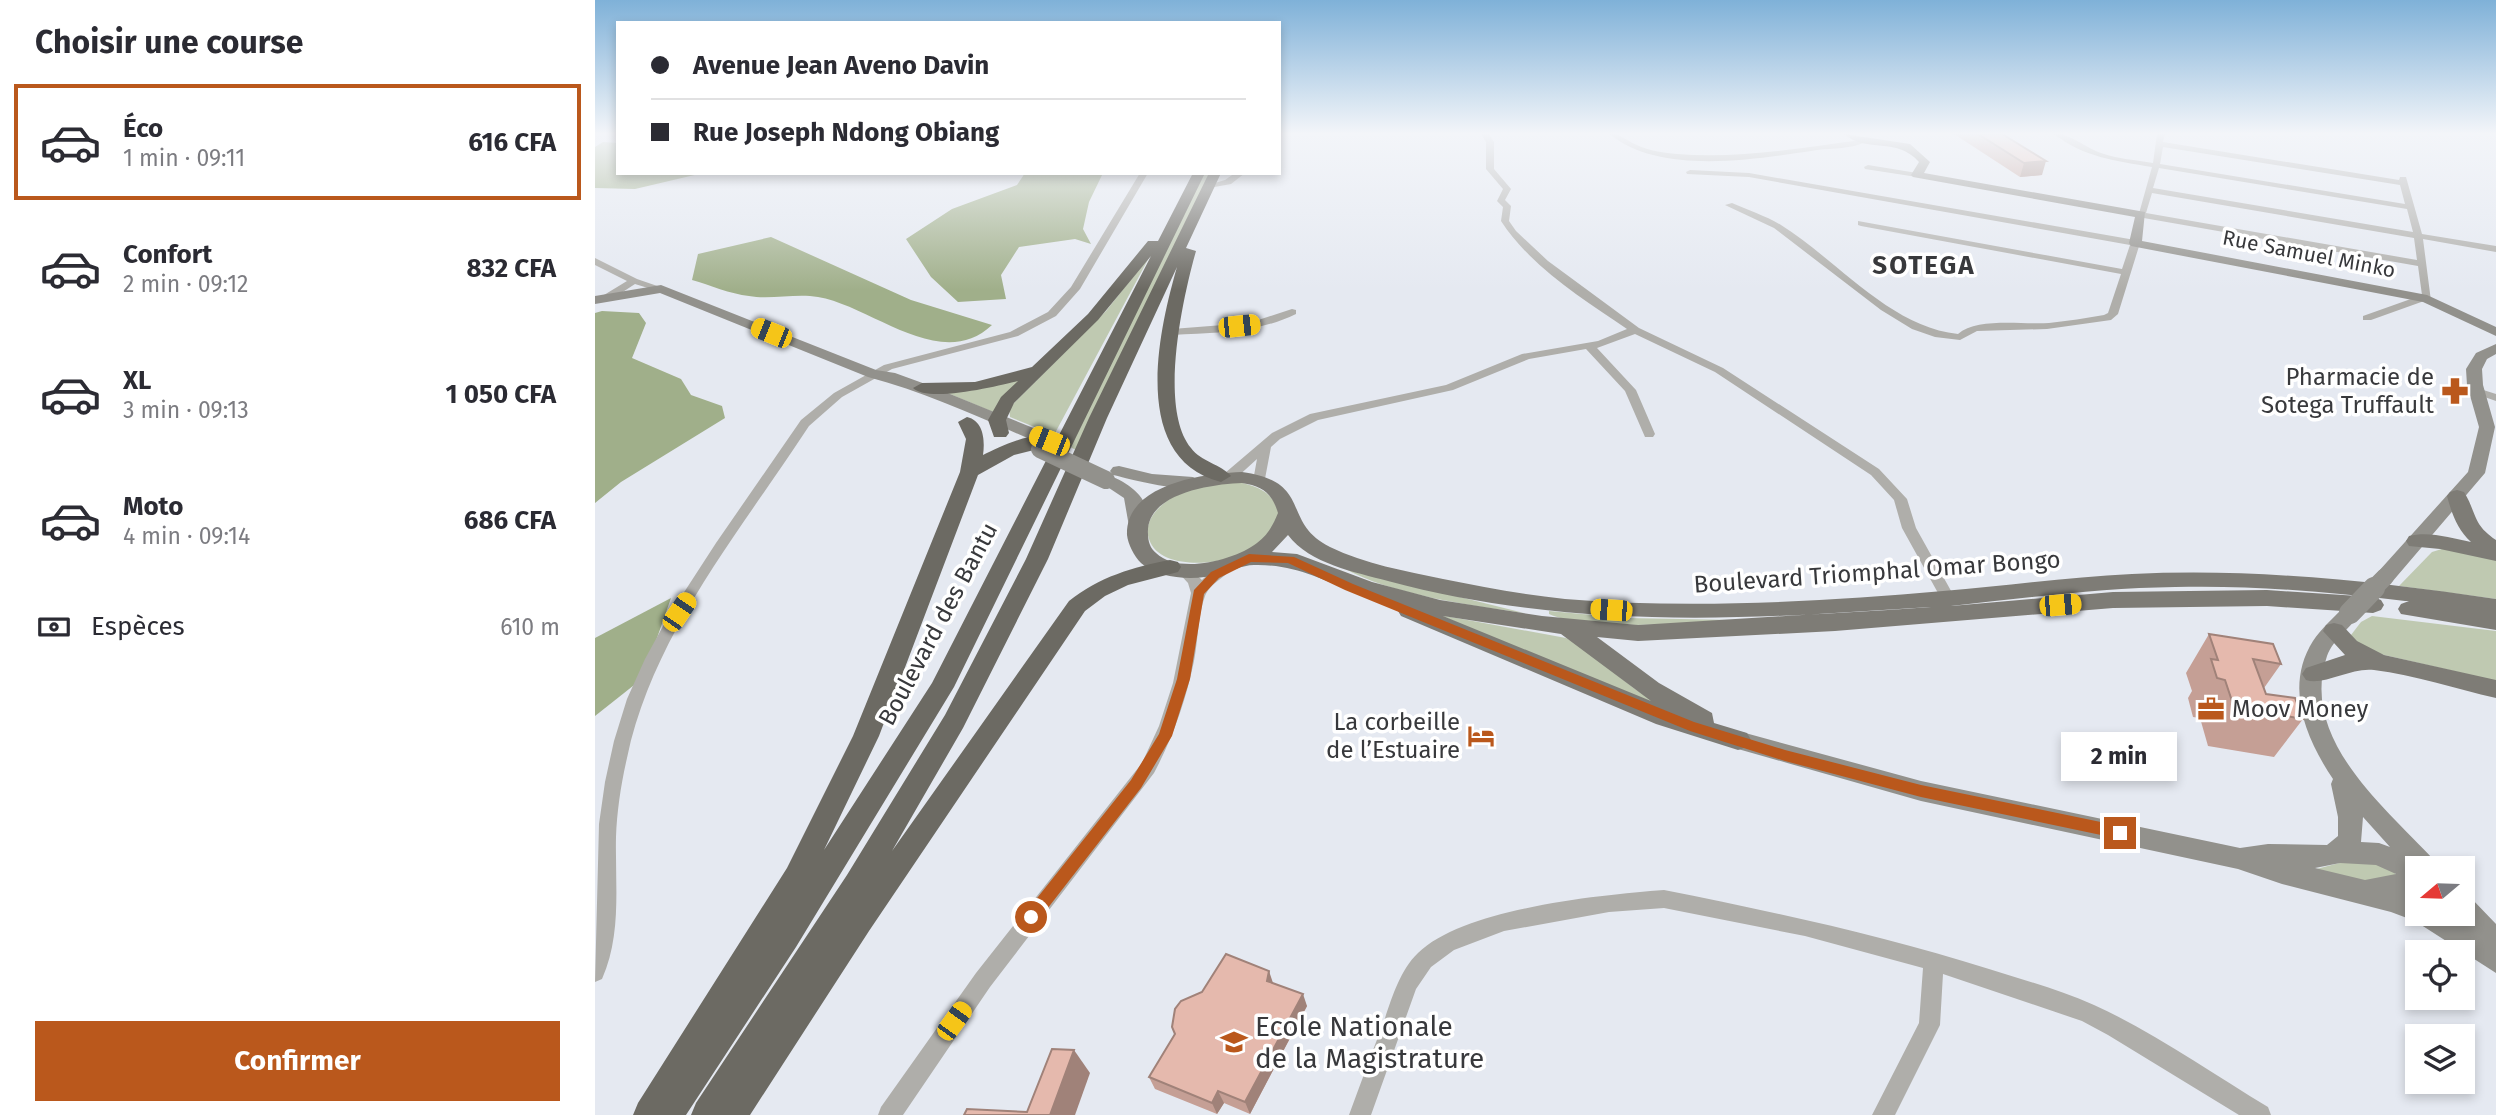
<!DOCTYPE html>
<html lang="fr">
<meta charset="utf-8">
<style>
body{margin:0;font-family:"Fira Sans",sans-serif;background:#f7f7f7;color:#2b2b33;height:100vh;display:flex;flex-direction:column;font-size:26px;white-space:nowrap}
*{box-sizing:border-box;margin:0}
p{font-size:23px;color:#7c7c81}
.icon{flex:none;width:38px;height:38px;fill:none;stroke:currentColor;stroke-width:2;stroke-linecap:round;stroke-linejoin:round}
.map{position:relative;flex:1;overflow:hidden}
.sheet{display:flex;flex-direction:column;background:#fff;width:595px}
.sheet>*{flex:none}
.top-card{position:absolute;left:21px;top:21px;width:665px;height:154px;border-radius:0px;box-shadow:0 4px 10px #0003;display:grid;align-content:center;height:154px;padding:0 35px;background:#fff}
.needle{width:46px;rotate:251deg}
.fabs{position:absolute;left:1810px;top:856px;display:grid;gap:14px}
.fabs a{display:grid;place-items:center;width:70px;height:70px;border-radius:0px;background:#fff;box-shadow:0 4px 10px #0003;font-size:35px}
.end{position:absolute;width:32px;height:32px;margin:-16px;border:9px solid #ba581c;background:#fff;box-shadow:0 0 0 4px #fff}
.from{border-radius:50%}
.bubble{position:absolute;height:49px;border-radius:0px;background:#fff;box-shadow:0 4px 10px #0003;font-size:23px;font-weight:700;line-height:49px;text-align:center}
.car{position:absolute;width:21px;height:42px;margin:-21px -10px;border-radius:9px;box-shadow:0 0 5px 2px #0007;background:linear-gradient(#f5c518 24%,#345 0 40%,#f5c518 0 76%,#345 0 86%,#f5c518 0)}
.top-card b{display:flex;align-items:center;gap:24px;height:66px;font-size:26px}
.top-card b+b{border-top:2px solid #e1e1e2}
.top-card i{width:18px;height:18px;background:#2b2b33}
ul{padding:0;list-style:none}
li{display:flex;align-items:center;gap:21px;height:116px;margin:0 14px 10px;padding:0 21px;border:4px solid transparent;border-radius:0px}
li div{flex:1}
li b{display:block;font-size:26px}
li em{font-style:normal;font-weight:700}
li.on{border-color:#ba581c}
li>.icon{width:63px;height:63px;stroke-width:1.5}
h2{padding:0 35px;font-size:32px;line-height:84px}
.pay{display:flex;align-items:center;gap:18px;height:77px;padding:0 35px;font-size:26px}
.pay p{margin-inline-start:auto}
.primary-button{display:flex;gap:14px;margin-top:auto;padding:14px 35px}
.primary-button a{flex:1;height:80px;border-radius:0px;background:#ba581c;color:#fff;font-size:28px;font-weight:700;line-height:80px;text-align:center}
main{display:flex;flex:1;min-height:0}
.map>svg:first-child{display:block}
</style>
<main>
<section class="sheet">
<h2>Choisir une course</h2>
<ul>
<li class="on"><svg class="icon" aria-label="car" viewBox="0 0 24 24"><path d="M5 17H2v-5l4-1 3-4h7l3 4 3 1v5h-3M9 17h6M6 11h13"/><circle cx="7" cy="17" r="2"/><circle cx="17" cy="17" r="2"/></svg><div><b>Éco</b><p>1 min · 09:11</p></div><em>616 CFA</em></li>
<li><svg class="icon" aria-label="car" viewBox="0 0 24 24"><path d="M5 17H2v-5l4-1 3-4h7l3 4 3 1v5h-3M9 17h6M6 11h13"/><circle cx="7" cy="17" r="2"/><circle cx="17" cy="17" r="2"/></svg><div><b>Confort</b><p>2 min · 09:12</p></div><em>832 CFA</em></li>
<li><svg class="icon" aria-label="car" viewBox="0 0 24 24"><path d="M5 17H2v-5l4-1 3-4h7l3 4 3 1v5h-3M9 17h6M6 11h13"/><circle cx="7" cy="17" r="2"/><circle cx="17" cy="17" r="2"/></svg><div><b>XL</b><p>3 min · 09:13</p></div><em>1 050 CFA</em></li>
<li><svg class="icon" aria-label="car" viewBox="0 0 24 24"><path d="M5 17H2v-5l4-1 3-4h7l3 4 3 1v5h-3M9 17h6M6 11h13"/><circle cx="7" cy="17" r="2"/><circle cx="17" cy="17" r="2"/></svg><div><b>Moto</b><p>4 min · 09:14</p></div><em>686 CFA</em></li>
</ul>
<div class="pay"><svg class="icon" aria-label="cash" viewBox="0 0 24 24"><path d="M3 7h18v10H3z"/><circle cx="12" cy="12" r="2"/></svg>Espèces<p>610 m</p></div>
<div class="primary-button"><a>Confirmer</a></div>
</section>
<div class="map">
<svg width="1901" height="1115" viewBox="0 0 1901 1115">
<rect width="100%" height="100%" fill="#e5e9f1"/>
<g fill="#bfc9b1">
<path d="M609,173H615L481,450L473,446Z"/>
<path d="M556,254L459,435L415,417L414,408L511,311Z"/>
<path d="M432,376L398,412L350,392L384,389Z"/>
<path d="M643,482C665,487 680,493 684,516C679,524 673,536 666,543C657,551 643,555 631,559C610,565 563,567 554,539C545,512 584,490 605,486C618,483 631,483 643,482Z"/>
<path d="M1850,548L1901,558V599L1804,586L1837,552Z"/>
<path d="M749,568L929,613C878,606 793,594 749,568Z"/>
<path d="M954,611L1031,618L1140,620C1097,624 990,631 954,614Z"/>
<path d="M845,615L971,638L984,645L1040,689L1078,711L937,655Z"/>
<path d="M1777,616L1901,631V681L1785,654L1761,645L1756,635L1766,622Z"/>
<path d="M1767,857L1799,871L1802,878L1787,884L1714,871Z"/>
</g>
<g fill="#a0af8a">
<path d="M8,142L23,143V173H108L40,189L0,188V147Z"/>
<path d="M430,173H508L494,202L488,229L496,244L480,239L424,247L406,275L411,299L363,302L336,277L311,239L357,209L422,185Z"/>
<path d="M176,237L316,300L397,325C346,373 277,306 223,297C201,293 176,300 154,296C135,294 115,285 97,280L103,254Z"/>
<path d="M7,311L44,313L51,323L37,358L86,379L96,395L127,406L130,418L26,482L0,503V313Z"/>
<path d="M76,598L48,678L0,716V638Z"/>
</g>
<g fill="none" stroke-linecap="round" stroke-linejoin="round">
<g fill="#afaeaa" fill-rule="evenodd">
<path d="M886,134H894L899,142V169L916,189L910,200L916,206L914,221L921,231L953,261L1044,328L1128,368L1284,469L1312,499L1321,528L1360,598L1358,602H1348L1307,528L1299,500L1276,475L1120,372L1040,334L1002,348L1041,390L1060,434L1058,437H1050L1030,391L991,349L934,359L858,390L723,420L685,439L676,447L669,484H659L658,481L662,459L640,479H630L629,476L630,473L677,433L715,414L851,385L927,354L1003,341L1032,329C988,299 936,267 906,221L908,207L902,201L908,189L891,169V142Z"/>
<path d="M1015,134C1027,134 1033,142 1044,146C1056,151 1069,153 1082,154C1143,159 1205,148 1266,140L1270,142C1257,149 1237,148 1222,150C1163,159 1064,176 1015,134Z"/>
<path d="M1459,134C1475,133 1491,148 1506,153C1523,159 1541,160 1558,163L1562,134H1570L1568,142L1804,180L1805,177H1811L1827,234L1901,246V252L1828,239L1836,301H1829L1776,320H1768V316L1827,295L1823,266L1543,217L1557,167C1521,161 1488,157 1459,134ZM1568,147L1805,185L1810,204L1565,164ZM1564,168L1812,209L1818,232L1558,188ZM1557,193L1819,238L1822,260L1551,213Z"/>
<path d="M1273,165L1322,173L1326,175L1322,177L1270,169L1269,167Z"/>
<path d="M1095,170L1154,173L1540,240L1545,243L1523,314L1516,320L1452,329L1382,331L1365,340L1340,337L1317,329L1286,310L1179,228L1130,205L1137,203C1153,210 1171,216 1186,225C1242,260 1295,327 1363,334C1382,317 1429,325 1454,323C1473,321 1491,318 1509,315L1513,313L1526,274L1266,226L1263,225V221L1527,269L1535,245L1154,177L1092,174L1091,172Z"/>
<path d="M545,173H553L485,289L461,316L423,336L297,369L247,397L214,426L206,438C140,538 57,638 32,758C26,784 22,811 21,837C20,885 27,934 7,979L0,982L4,824L10,782L19,741L32,699L50,659L73,617L121,543L206,420L239,393L289,365L415,332L453,312L476,287Z"/>
<path d="M640,173H650L636,184L614,188L610,186L630,180Z"/>
<path d="M0,258L42,279L71,289L66,292L40,284L17,299H9V295L32,281L0,265Z"/>
<path d="M697,309L701,310V314C662,333 619,333 577,335L572,332L577,329L654,323Z"/>
<path d="M1882,388L1901,394V401L1878,393L1876,391Z"/>
<path d="M633,561L640,566C632,576 615,583 610,596C603,614 603,641 599,661C591,700 578,737 559,773L395,987L308,1115H283L286,1107L381,973L547,763L564,726L578,683L596,593L593,583L580,569L582,566H592L607,580L615,572Z"/>
<path d="M1069,890C1179,912 1287,935 1394,969C1429,980 1465,990 1499,1005C1557,1031 1618,1074 1673,1107L1676,1115H1644L1513,1035L1487,1021L1348,974L1345,1025L1300,1115H1277L1324,1023L1328,968L1210,936L1069,908L1014,912L909,931L859,950L836,967L821,989L776,1115H754C765,1085 776,1055 788,1024C796,1001 804,971 823,953C869,908 1005,895 1069,890Z"/>
</g>
<g fill="#92918c" fill-rule="evenodd">
<path d="M1249,134L1315,144L1335,162L1329,173L1550,212L1547,241L1832,295L1901,327V336L1828,302L1536,246L1534,243L1540,217L1318,177L1316,175L1324,162C1301,136 1273,154 1249,134Z"/>
<path d="M66,285L281,370L300,373L333,385L463,438L465,442L463,446H451C392,421 334,393 273,377L65,293L0,304V296Z"/>
<path d="M1901,344V354L1892,359L1887,369L1888,385L1900,427L1890,473L1797,582H1783L1780,577L1783,572L1873,472L1884,427L1872,385L1871,369L1881,353Z"/>
<path d="M524,466L557,474L598,477L607,482C594,496 536,479 518,475L515,471L518,467Z"/>
<path d="M511,475C535,481 564,505 549,532H535L529,498L502,480Z"/>
<path d="M1755,606L1762,608L1765,613C1756,628 1738,639 1732,656C1704,739 1789,806 1839,860L1843,868H1822V889L1814,894L1822,897V914H1852L1860,918L1857,914H1867V895L1876,898L1901,924V973L1820,921L1796,912L1687,884L1643,869L1326,801L1143,749L1135,746L1131,740L1135,734L1143,731L1326,781L1645,848L1673,844L1732,845L1743,836V817L1736,784L1738,779C1711,739 1689,687 1718,641C1726,629 1738,618 1748,608ZM1768,817L1795,847L1784,843L1766,842ZM1745,863L1781,865L1801,874L1770,880L1720,868Z"/>
</g>
<g fill="#7e7c76" fill-rule="evenodd">
<path d="M647,472C719,482 685,522 735,547C770,564 810,571 848,579C888,587 929,595 970,599C1095,609 1223,602 1348,591C1411,586 1474,577 1537,574C1659,568 1780,581 1901,599V630L1806,614L1803,609L1806,604L1814,601H1810C1734,592 1657,585 1580,587C1505,588 1430,598 1356,606L1518,592L1672,590L1778,597L1786,600L1789,605L1786,610L1778,613L1672,606L1518,608L1240,631L1043,641L1002,637L1064,683L1117,713L1119,723L1152,733L1156,740L1152,747L1143,750L1061,724L806,616L803,611L808,605C792,601 777,597 761,592C724,579 700,564 659,565C647,565 635,572 623,575C600,580 564,580 546,563C539,556 533,544 532,535C530,484 610,473 647,472ZM647,483C667,486 677,493 683,513C678,525 673,535 662,543C640,560 584,575 561,553C555,548 553,541 553,534C550,493 618,484 647,483ZM693,535C715,564 760,572 793,581C976,630 1149,620 1336,607L1043,625L947,616L845,600L777,582L702,554L677,552ZM848,616L966,634L1056,701Z"/>
<path d="M1862,490L1869,492C1882,513 1877,524 1901,540V561L1845,549L1814,546L1811,541L1814,536C1834,531 1856,538 1876,542C1862,529 1857,514 1852,496L1855,492Z"/>
<path d="M1739,623L1747,625L1762,641L1789,655L1901,680V698C1861,689 1820,675 1779,670C1756,667 1729,686 1711,680L1707,674L1711,668L1750,655L1728,631L1731,625Z"/>
</g>
<g fill="#6c6a63" fill-rule="evenodd">
<path d="M598,173H610L359,687L201,947L91,1115H38L43,1103L192,868L258,736L365,472L371,439L363,422L372,417C389,421 390,441 388,455C406,446 443,428 462,439L556,256L503,320L419,403L411,420L414,433L411,437H399L393,420L406,397L423,381C403,386 333,403 318,388L327,383L380,382L437,367L493,314L553,241H563ZM459,445L337,683L229,850L284,736L383,475L419,455Z"/>
<path d="M614,173H626L591,248L601,251C588,297 563,408 596,448C606,462 626,464 636,476L626,482C535,459 563,333 582,267L512,418L453,559L368,728L297,851L474,601C504,577 538,567 575,560L583,562L586,567L583,572L533,585L510,596L490,611L274,931L155,1115H96L101,1103L252,875L350,715L431,559L494,418Z"/>
</g>
<g stroke="#92918c" stroke-width="18">
<path d="M445,449L511,480"/>
<path d="M1777,590L1790,577"/>
</g>
<path stroke="#92918c" stroke-width="22" d="M1755,613L1779,588"/>
</g>
<g fill="#c59f95">
<path d="M1359,134H1407L1447,175L1425,177Z"/>
<path d="M1614,634L1686,664L1669,688L1671,694L1708,719L1679,757L1613,746L1605,718L1598,717L1593,698L1597,691L1591,673Z"/>
<path d="M678,983L712,1006L655,1114L629,1103L622,1114L560,1089L554,1077L580,1034Z"/>
</g>
<g fill="#a08279">
<path d="M1451,161L1447,175L1425,177L1429,163Z"/>
<path d="M674,971L678,983L672,981Z"/>
<path d="M708,994L712,1006L655,1114L650,1102Z"/>
<path d="M479,1050L495,1073L480,1115H455Z"/>
<path d="M623,1091L629,1103L622,1114L617,1103Z"/>
</g>
<g fill="#e5b9ad" stroke="#a08279" stroke-width="2">
<path d="M1383,134H1407L1451,161L1429,163Z"/>
<path d="M1614,634L1678,644L1686,664L1658,659L1671,694L1700,698L1708,719L1639,707L1630,680L1622,678L1616,659L1623,660Z"/>
<path d="M631,954L674,971L672,981L708,994L650,1102L623,1091L617,1103L554,1077L580,1034L577,1027L580,1009L586,1001L607,992Z"/>
<path d="M457,1049L479,1050L455,1115H369L372,1109L432,1112Z"/>
</g>
<linearGradient id="sky" x2="0" y2="1"><stop stop-color="#7fb1d8"/><stop offset="0.46" stop-color="#f3f5f9"/><stop offset="1" stop-color="#f3f5f9" stop-opacity="0"/></linearGradient>
<rect width="1901" height="290" fill="url(#sky)"/>
<path fill="#ba581c" d="M654,554L699,557L758,584L1099,722L1190,750L1326,785L1525,826L1533,833L1525,839L1326,797L1190,761L1095,731L750,590L693,563L656,562L624,578L609,594L595,679L577,736L546,788L442,922L436,924L431,922L428,917L431,912L536,780L564,734L582,679L599,590L616,572Z"/>
<defs>
<symbol id="pharmacy-bare" viewBox="-9 -9 18 18"><path d="M-2-6h4v4h4v4h-4v4h-4v-4h-4v-4h4Z" fill="#ba581c" stroke="#fff" stroke-width="2.5" paint-order="stroke"/></symbol>
<symbol id="office-bare" viewBox="-9 -9 18 18"><path d="M-6-3h4V-5.5h4V-3h4V5H-6ZM-1-4.5V-3h2v-1.5ZM-6 0V1H6V0Z" fill="#ba581c" stroke="#fff" stroke-width="2.5" paint-order="stroke"/></symbol>
<symbol id="hotel-bare" viewBox="-9 -9 18 18"><path d="M-6-4.5h1.5V1H6V5H4.5V3h-9V5H-6ZM-4 0a1.8 1.8 0 1 1 3.6 0ZM.5 0V-2.5h3Q6-2.5 6 0Z" fill="#ba581c" stroke="#fff" stroke-width="2.5" paint-order="stroke"/></symbol>
<symbol id="university-bare" viewBox="-9 -9 18 18"><path d="M0-5L7-2L0 1L-7-2ZM-4 1L0 2.5L4 1V4Q0 6-4 4Z" fill="#ba581c" stroke="#fff" stroke-width="2.5" paint-order="stroke"/></symbol>
</defs>
<g fill-rule="evenodd">
<use href="#pharmacy-bare" x="1841" y="372" width="38" height="38"/>
<use href="#office-bare" x="1597" y="690" width="38" height="38"/>
<use href="#hotel-bare" x="867" y="717" width="38" height="38"/>
<use href="#university-bare" x="620" y="1023" width="38" height="38"/>
</g>
<g text-anchor="middle" dominant-baseline="central" stroke-width="7" stroke-linejoin="round" paint-order="stroke">
<g font-size="21" fill="#38393c" stroke="#fff">
<text transform="translate(1714 254) rotate(11)">Rue Samuel Minko</text>
</g>
<g font-size="24" fill="#38393c" stroke="#fff" text-anchor="end">
<text x="1839" y="377">Pharmacie de<tspan x="1839" dy="28">Sotega Truffault</tspan></text>
<text x="1637" y="709" text-anchor="start">Moov Money</text>
<text x="865" y="722">La corbeille<tspan x="865" dy="28">de l’Estuaire</tspan></text>
</g>
<g font-size="24" fill="#38393c" stroke="#fff">
<text transform="translate(1282 572) rotate(-4)">Boulevard Triomphal Omar Bongo</text>
<text transform="translate(343 624) rotate(-62)">Boulevard des Bantu</text>
</g>
<g font-size="26" font-weight="bold" letter-spacing="2" fill="#38393c" stroke="#fff">
<text x="1329" y="265">SOTEGA</text>
</g>
<g font-size="28" fill="#38393c" stroke="#fff" text-anchor="start">
<text x="660" y="1026">Ecole Nationale<tspan x="660" dy="32">de la Magistrature</tspan></text>
</g>
</g>
</svg>
<div class="fabs">
<a><svg class="needle" viewBox="-14 -14 28 28"><path d="M0-13l5 13h-10z" fill="#e53935"/><path d="M0 13l5-13h-10z" fill="#7c7c81"/></svg></a>
<a><svg class="icon" aria-label="locate" viewBox="0 0 24 24"><circle cx="12" cy="12" r="6"/><path d="M12 2v4M12 18v4M2 12h4M18 12h4"/></svg></a>
<a><svg class="icon" aria-label="layers" viewBox="0 0 24 24"><path d="M12 4l9 5-9 5-9-5zM3 14l9 5 9-5"/></svg></a>
</div>
<i class="end from" style="left:436px;top:917px"></i>
<i class="end" style="left:1525px;top:833px"></i>
<div class="bubble" style="left:1466px;top:732px;width:116px">2 min</div>
<i class="car" style="left:644px;top:326px;rotate:84deg"></i>
<i class="car" style="left:176px;top:333px;rotate:292deg"></i>
<i class="car" style="left:454px;top:441px;rotate:292deg"></i>
<i class="car" style="left:1465px;top:605px;rotate:85deg"></i>
<i class="car" style="left:1016px;top:610px;rotate:274deg"></i>
<i class="car" style="left:84px;top:612px;rotate:34deg"></i>
<i class="car" style="left:359px;top:1021px;rotate:36deg"></i>
<div class="top-card">
<b><i class="from"></i>Avenue Jean Aveno Davin</b>
<b><i></i>Rue Joseph Ndong Obiang</b>
</div>
</div>
</main>
